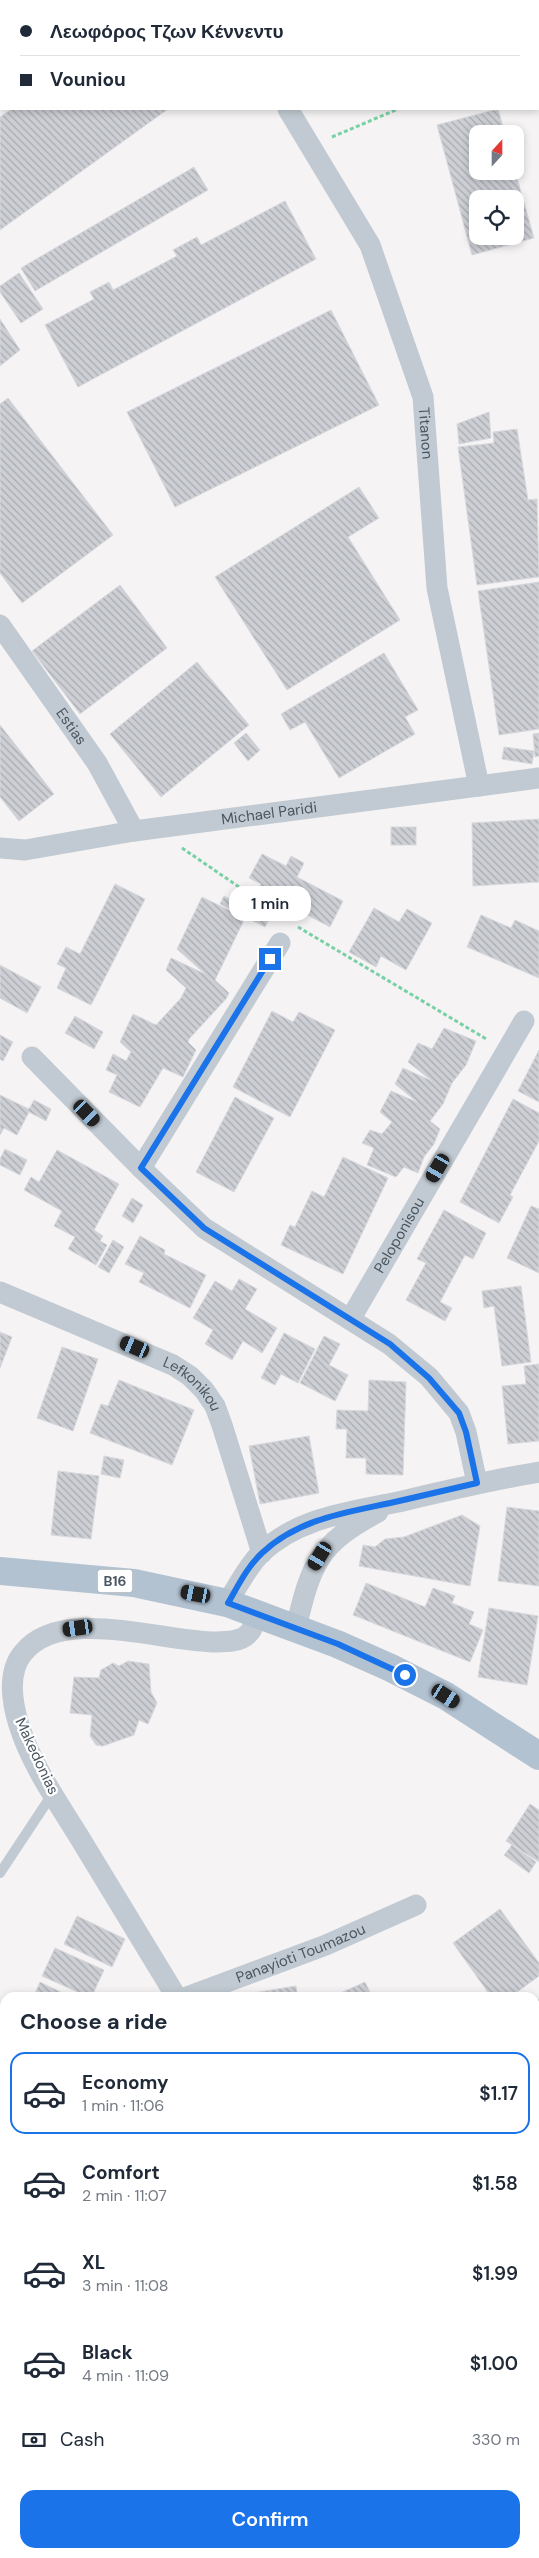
<!DOCTYPE html>
<meta charset="utf-8">
<style>
body{margin:0;font-family:"DM Sans",sans-serif;background:#f6f6f7;color:#1f2937;height:100vh;display:flex;flex-direction:column;font-size:19px;white-space:nowrap}
*{box-sizing:border-box;margin:0}
p{font-size:16px;color:#747a83}
.icon{flex:none;width:28px;height:28px;fill:none;stroke:currentColor;stroke-width:2;stroke-linecap:round;stroke-linejoin:round}
.map{position:relative;flex:1;overflow:hidden}
.details{position:absolute;left:0px;top:1992px;width:540px;height:566px;display:flex;flex-direction:column;background:#fff;border-radius:15px 15px 0 0;box-shadow:0 2px 8px #0003}
.details>*{flex:none}
.banner{position:absolute;left:0px;top:0px;width:540px;height:110px;box-shadow:0 2px 8px #0003;display:grid;align-content:center;height:110px;padding:0 20px;background:#fff}
.needle{width:32px;rotate:21deg}
.buttons{position:absolute;left:469px;top:125px;display:grid;gap:10px}
.buttons a{display:grid;place-items:center;width:55px;height:55px;border-radius:10px;background:#fff;box-shadow:0 2px 8px #0003;font-size:25px}
.end{position:absolute;width:22px;height:22px;margin:-11px;border:6px solid #1a73e8;background:#fff;box-shadow:0 0 0 2px #fff}
.from{border-radius:50%}
.bubble{position:absolute;height:35px;border-radius:15px;background:#fff;box-shadow:0 2px 8px #0003;font-size:16px;font-weight:600;line-height:35px;text-align:center}
.car{position:absolute;width:15px;height:30px;margin:-15px -8px;border-radius:6px;box-shadow:0 0 4px 1px #0007;background:linear-gradient(#222 24%,#8ab4d8 0 40%,#222 0 76%,#8ab4d8 0 86%,#222 0)}
.banner b{display:flex;align-items:center;gap:18px;height:48px;font-size:19px}
.banner b+b{border-top:1px solid #e0e1e3}
.banner i{width:12px;height:12px;background:#1f2937}
ul{padding:0;list-style:none}
li{display:flex;align-items:center;gap:15px;height:82px;margin:0 10px 8px;padding:0 10px;border:2px solid transparent;border-radius:15px}
li div{flex:1}
li b{display:block;font-size:19px}
li em{font-style:normal;font-weight:600}
li.selected{border-color:#1a73e8}
li>.icon{width:45px;height:45px;stroke-width:1.5}
h2{padding:0 20px;font-size:22px;line-height:60px}
.pay{display:flex;align-items:center;gap:12px;height:55px;padding:0 20px;font-size:19px}
.pay p{margin-inline-start:auto}
.button{display:flex;gap:10px;margin-top:auto;padding:10px 20px}
.button a{flex:1;height:58px;border-radius:15px;background:#1a73e8;color:#fff;font-size:20px;font-weight:600;line-height:58px;text-align:center}
.map>svg:first-child{display:block}
</style>
<div class="map">
<svg width="539" height="2558" viewBox="0 0 539 2558">
<defs>
<pattern id="building-back-hatch" width="6" height="6" patternUnits="userSpaceOnUse" patternTransform="scale(1.25)"><rect width="6" height="6" fill="#cdcfd5"/><path d="M-1 5l2 2M0 0l6 6M5-1l2 2" fill="none" stroke="#a8abb0"/></pattern>
</defs>
<rect width="100%" height="100%" fill="#f5f3f3"/>
<g fill="url(#building-back-hatch)" stroke="#d7d9de" fill-rule="evenodd">
<path d="M0,0H124L1,1L0,105Z"/>
<path d="M356,0H412L413,1H357Z"/>
<path d="M427,0H539V27V1Z"/>
<path d="M12,109H168L0,230V117Z"/>
<path d="M498,109L505,134H478V171H515L534,238L472,255L437,125ZM478,199H515V236H478Z"/>
<path d="M194,167L208,190L35,291L21,268Z"/>
<path d="M285,201L316,259L78,387L45,325L94,299L90,292L109,282L113,290L177,256L173,250L197,237L201,245Z"/>
<path d="M19,273L43,309L21,323L0,292V286Z"/>
<path d="M331,310L379,405L175,507L127,412Z"/>
<path d="M0,319L20,350L0,366Z"/>
<path d="M8,398L113,535L22,603L0,573V404Z"/>
<path d="M489,412L491,438L459,444L457,424Z"/>
<path d="M517,429L528,500L537,499L539,577L477,585L458,447L494,443L493,432Z"/>
<path d="M359,487L379,518L348,537L400,620L287,690L215,577Z"/>
<path d="M539,582V729L499,735L478,591Z"/>
<path d="M120,585L167,648L80,714L32,651Z"/>
<path d="M384,653L418,710L405,717L415,734L339,778L305,722L290,730L281,714Z"/>
<path d="M197,662L249,725L161,797L110,734Z"/>
<path d="M0,725L54,794L19,821L0,797Z"/>
<path d="M246,733L260,750L248,761L234,743Z"/>
<path d="M539,733V756L535,757L533,734Z"/>
<path d="M504,747L534,751L532,764L502,759Z"/>
<path d="M539,819V882L473,886L472,823Z"/>
<rect x="391" y="827" width="25" height="18"/>
<path d="M262,854L286,866L291,856L304,863L297,877L343,901L330,927L258,889L261,884L249,878Z"/>
<path d="M115,884L145,899L91,1005L57,988L66,968L57,964L66,947L80,954Z"/>
<path d="M224,896L269,919L265,927L220,904Z"/>
<path d="M202,897L245,918L215,980L229,993L226,999L189,1039L188,1042L196,1050L183,1077L163,1068L140,1107L109,1092L117,1075L106,1070L113,1054L126,1061L131,1052L120,1042L133,1014L156,1025L181,998L186,988L166,970L171,958L205,974L177,949Z"/>
<path d="M374,908L399,922L407,909L432,923L406,970L381,956L376,967L349,952Z"/>
<path d="M481,915L511,928L515,920L539,931V978L467,947Z"/>
<path d="M0,965L41,987L27,1013L0,998Z"/>
<path d="M272,1011L293,1022L299,1012L335,1030L290,1117L233,1087Z"/>
<path d="M75,1016L103,1032L94,1049L65,1033Z"/>
<path d="M444,1028L476,1041L466,1065L452,1083L443,1104L430,1121L440,1129L434,1144L424,1157L418,1173L404,1167L396,1177L367,1165L374,1148L362,1143L370,1130L382,1134L392,1122L380,1112L391,1091L417,1102L395,1084L403,1068L432,1081L408,1062L418,1043L432,1049Z"/>
<path d="M0,1035L13,1042L3,1061L0,1059Z"/>
<path d="M539,1050V1102L518,1091Z"/>
<path d="M0,1095L29,1109L34,1100L51,1109L46,1121L29,1112L17,1135L4,1128L0,1135Z"/>
<path d="M235,1097L274,1118L234,1192L196,1172Z"/>
<path d="M513,1099L539,1113V1141L510,1195L513,1197L499,1223L460,1202Z"/>
<path d="M5,1149L27,1160L20,1175L0,1165V1159Z"/>
<path d="M57,1150L119,1184L94,1230L103,1236L100,1241L107,1245L96,1265L68,1249L75,1237L54,1226L62,1211L24,1190L31,1177L39,1182Z"/>
<path d="M343,1157L388,1178L343,1274L281,1245L290,1225L295,1227L312,1191L324,1197Z"/>
<path d="M132,1198L143,1205L133,1223L122,1216Z"/>
<path d="M531,1206L539,1209V1273L507,1258Z"/>
<path d="M444,1210L486,1233L473,1259L465,1255L440,1302L452,1308L445,1321L406,1300L426,1263L417,1259Z"/>
<path d="M140,1236L165,1250L164,1254L206,1275L190,1308L139,1282L144,1273L125,1264Z"/>
<path d="M113,1240L124,1247L109,1273L98,1267Z"/>
<path d="M239,1279L257,1289L245,1309L277,1328L262,1353L243,1341L232,1360L205,1344L213,1330L193,1318L215,1281L232,1291Z"/>
<path d="M521,1286L531,1362L502,1366L494,1306L484,1308L482,1291Z"/>
<path d="M0,1332L12,1337L0,1368Z"/>
<path d="M284,1333L315,1349L298,1383L281,1374L275,1385L261,1378Z"/>
<path d="M324,1336L340,1344L329,1365L348,1375L335,1401L300,1383Z"/>
<path d="M62,1347L98,1359L73,1431L37,1418Z"/>
<path d="M539,1364V1441L508,1444L502,1386L526,1384L524,1366Z"/>
<path d="M119,1380L194,1410L172,1465L90,1433L101,1404L108,1406Z"/>
<path d="M369,1380L406,1382L403,1475L366,1474V1458H346L347,1429H336L337,1410L368,1411Z"/>
<path d="M309,1436L319,1493L260,1504L249,1446Z"/>
<path d="M104,1456L124,1460L120,1478L101,1474Z"/>
<path d="M58,1471L99,1476L91,1539L51,1535Z"/>
<path d="M507,1507L539,1511V1586L498,1581Z"/>
<path d="M462,1515L480,1526L470,1586L359,1566L363,1545L375,1547L385,1539L404,1537Z"/>
<path d="M366,1583L425,1607L433,1588L455,1596L452,1603L474,1612L469,1624L483,1630L470,1662L353,1615Z"/>
<path d="M489,1608L538,1616L527,1685L478,1677Z"/>
<path d="M128,1661L149,1664L151,1692L157,1703L148,1724L139,1720L134,1735L103,1746L96,1745L90,1736L92,1715L70,1713L74,1677L99,1678L101,1670L113,1663L119,1666Z"/>
<path d="M530,1804L539,1810V1862L506,1841Z"/>
<path d="M512,1845L536,1862L529,1873L504,1855Z"/>
<path d="M500,1909L539,1963V1976L509,1998H492L453,1943Z"/>
<path d="M77,1916L125,1939L112,1967L64,1944Z"/>
<path d="M55,1948L104,1970L91,1998L42,1976Z"/>
<path d="M40,1982L73,1998H33Z"/>
<path d="M365,1982L373,1998H337L336,1995Z"/>
<path d="M296,1986L298,1998H235V1996Z"/>
<path d="M539,1999V2084L535,2085V2001Z"/>
<path d="M5,2058V2117L0,2115V2069Z"/>
<path d="M539,2146V2207L535,2212V2148Z"/>
<path d="M539,2439V2505L535,2508V2442Z"/>
</g>
<g fill="none" stroke-linecap="round" stroke-linejoin="round">
<g stroke="#7ad0a6" stroke-width="3" stroke-dasharray="4 2.5" stroke-linecap="butt">
<path d="M332,137L398,109"/>
<path d="M182,848L289,921"/>
<path d="M298,927L488,1040"/>
</g>
<g stroke="#c1cad2" stroke-width="10">
<path d="M0,1873L53,1793"/>
<path d="M535,2420L539,2417"/>
<path d="M535,2529L539,2525"/>
</g>
<g stroke="#c1cad2" stroke-width="21">
<path d="M220,0L221,1"/>
<path id="s1" d="M288,109L370,245L423,397L437,588L479,786"/>
<path id="s2" d="M0,625L97,763L134,831"/>
<path id="s3" d="M0,848L25,850L134,831L539,778"/>
<path d="M32,1057L141,1168L204,1228L389,1344L429,1377L459,1413L466,1432L477,1483"/>
<path d="M141,1168L280,943"/>
<path id="s4" d="M0,1292L173,1365L190,1376L204,1390L215,1406L222,1425L262,1553"/>
<path id="s5" d="M351,1318L524,1021"/>
<path d="M227,1603C238,1586 247,1567 261,1553C299,1517 350,1512 398,1502C445,1491 491,1480 539,1472"/>
<path d="M296,1628C311,1564 318,1544 378,1512"/>
<path d="M177,1998C144,1943 111,1889 78,1835C57,1801 31,1764 19,1725C12,1703 7,1672 23,1653C61,1605 162,1642 216,1642C226,1642 240,1642 248,1634C254,1629 254,1621 255,1613"/>
<path id="s6" d="M184,1998L326,1945L416,1905"/>
<path d="M535,2096L539,2094"/>
<path d="M535,2299L539,2305"/>
<path d="M331,2554L332,2558"/>
</g>
<path stroke="#b3c2d1" stroke-width="28" d="M0,1571L134,1583L227,1603L337,1644L391,1668L446,1696L539,1756"/>
</g>
<g fill="none" stroke-linecap="round" stroke-linejoin="round">
<path stroke="#1a73e8" stroke-width="6" d="M270,959L141,1168L204,1228L390,1344L429,1378L459,1413L466,1432L477,1483C451,1489 425,1495 399,1501C351,1512 300,1517 262,1553C247,1567 238,1586 228,1603L338,1644L405,1675"/>
</g>
<g text-anchor="middle" dominant-baseline="central" stroke-width="4.5" stroke-linejoin="round" paint-order="stroke">
<rect fill="#fff" stroke="#808990" stroke-width="1" x="97.5" y="1569.5" width="35" height="23" rx="4"/>
<g font-size="14" font-weight="bold" fill="#4a5661">
<text x="115" y="1581">B16</text>
</g>
<g font-size="15" fill="#4a5661" stroke="#fff">
<text stroke="none"><textPath href="#s1" startOffset="356">Titanon</textPath></text>
<text stroke="none"><textPath href="#s2" startOffset="124">Estias</textPath></text>
<text stroke="none"><textPath href="#s3" startOffset="272">Michael Paridi</textPath></text>
<text stroke="none"><textPath href="#s5" startOffset="96">Peloponisou</textPath></text>
<text stroke="none"><textPath href="#s4" startOffset="215">Lefkonikou</textPath></text>
<text transform="translate(37 1756) rotate(65)">Makedonias</text>
<text stroke="none"><textPath href="#s6" startOffset="125">Panayioti Toumazou</textPath></text>
</g>
</g>
</svg>
<div class="buttons">
<a><svg class="needle" viewBox="-14 -14 28 28"><path d="M0-13l5 13h-10z" fill="#e53935"/><path d="M0 13l5-13h-10z" fill="#747a83"/></svg></a>
<a><svg class="icon" aria-label="locate" viewBox="0 0 24 24"><circle cx="12" cy="12" r="6"/><path d="M12 2v4M12 18v4M2 12h4M18 12h4"/></svg></a>
</div>
<i class="end from" style="left:405px;top:1675px"></i>
<i class="end" style="left:270px;top:959px"></i>
<div class="bubble" style="left:229px;top:886px;width:82px">1 min</div>
<i class="car" style="left:87px;top:1113px;rotate:136deg"></i>
<i class="car" style="left:438px;top:1168px;rotate:210deg"></i>
<i class="car" style="left:135px;top:1347px;rotate:293deg"></i>
<i class="car" style="left:320px;top:1556px;rotate:211deg"></i>
<i class="car" style="left:196px;top:1594px;rotate:281deg"></i>
<i class="car" style="left:78px;top:1628px;rotate:262deg"></i>
<i class="car" style="left:446px;top:1696px;rotate:123deg"></i>
<div class="banner">
<b><i class="from"></i>Λεωφόρος Τζων Κέννεντυ</b>
<b><i></i>Vouniou</b>
</div>
<section class="details">
<h2>Choose a ride</h2>
<ul>
<li class="selected"><svg class="icon" aria-label="car" viewBox="0 0 24 24"><path d="M5 17H2v-5l4-1 3-4h7l3 4 3 1v5h-3M9 17h6M6 11h13"/><circle cx="7" cy="17" r="2"/><circle cx="17" cy="17" r="2"/></svg><div><b>Economy</b><p>1 min · 11:06</p></div><em>$1.17</em></li>
<li><svg class="icon" aria-label="car" viewBox="0 0 24 24"><path d="M5 17H2v-5l4-1 3-4h7l3 4 3 1v5h-3M9 17h6M6 11h13"/><circle cx="7" cy="17" r="2"/><circle cx="17" cy="17" r="2"/></svg><div><b>Comfort</b><p>2 min · 11:07</p></div><em>$1.58</em></li>
<li><svg class="icon" aria-label="car" viewBox="0 0 24 24"><path d="M5 17H2v-5l4-1 3-4h7l3 4 3 1v5h-3M9 17h6M6 11h13"/><circle cx="7" cy="17" r="2"/><circle cx="17" cy="17" r="2"/></svg><div><b>XL</b><p>3 min · 11:08</p></div><em>$1.99</em></li>
<li><svg class="icon" aria-label="car" viewBox="0 0 24 24"><path d="M5 17H2v-5l4-1 3-4h7l3 4 3 1v5h-3M9 17h6M6 11h13"/><circle cx="7" cy="17" r="2"/><circle cx="17" cy="17" r="2"/></svg><div><b>Black</b><p>4 min · 11:09</p></div><em>$1.00</em></li>
</ul>
<div class="pay"><svg class="icon" aria-label="cash" viewBox="0 0 24 24"><path d="M3 7h18v10H3z"/><circle cx="12" cy="12" r="2"/></svg>Cash<p>330 m</p></div>
<div class="button"><a>Confirm</a></div>
</section>
</div>
